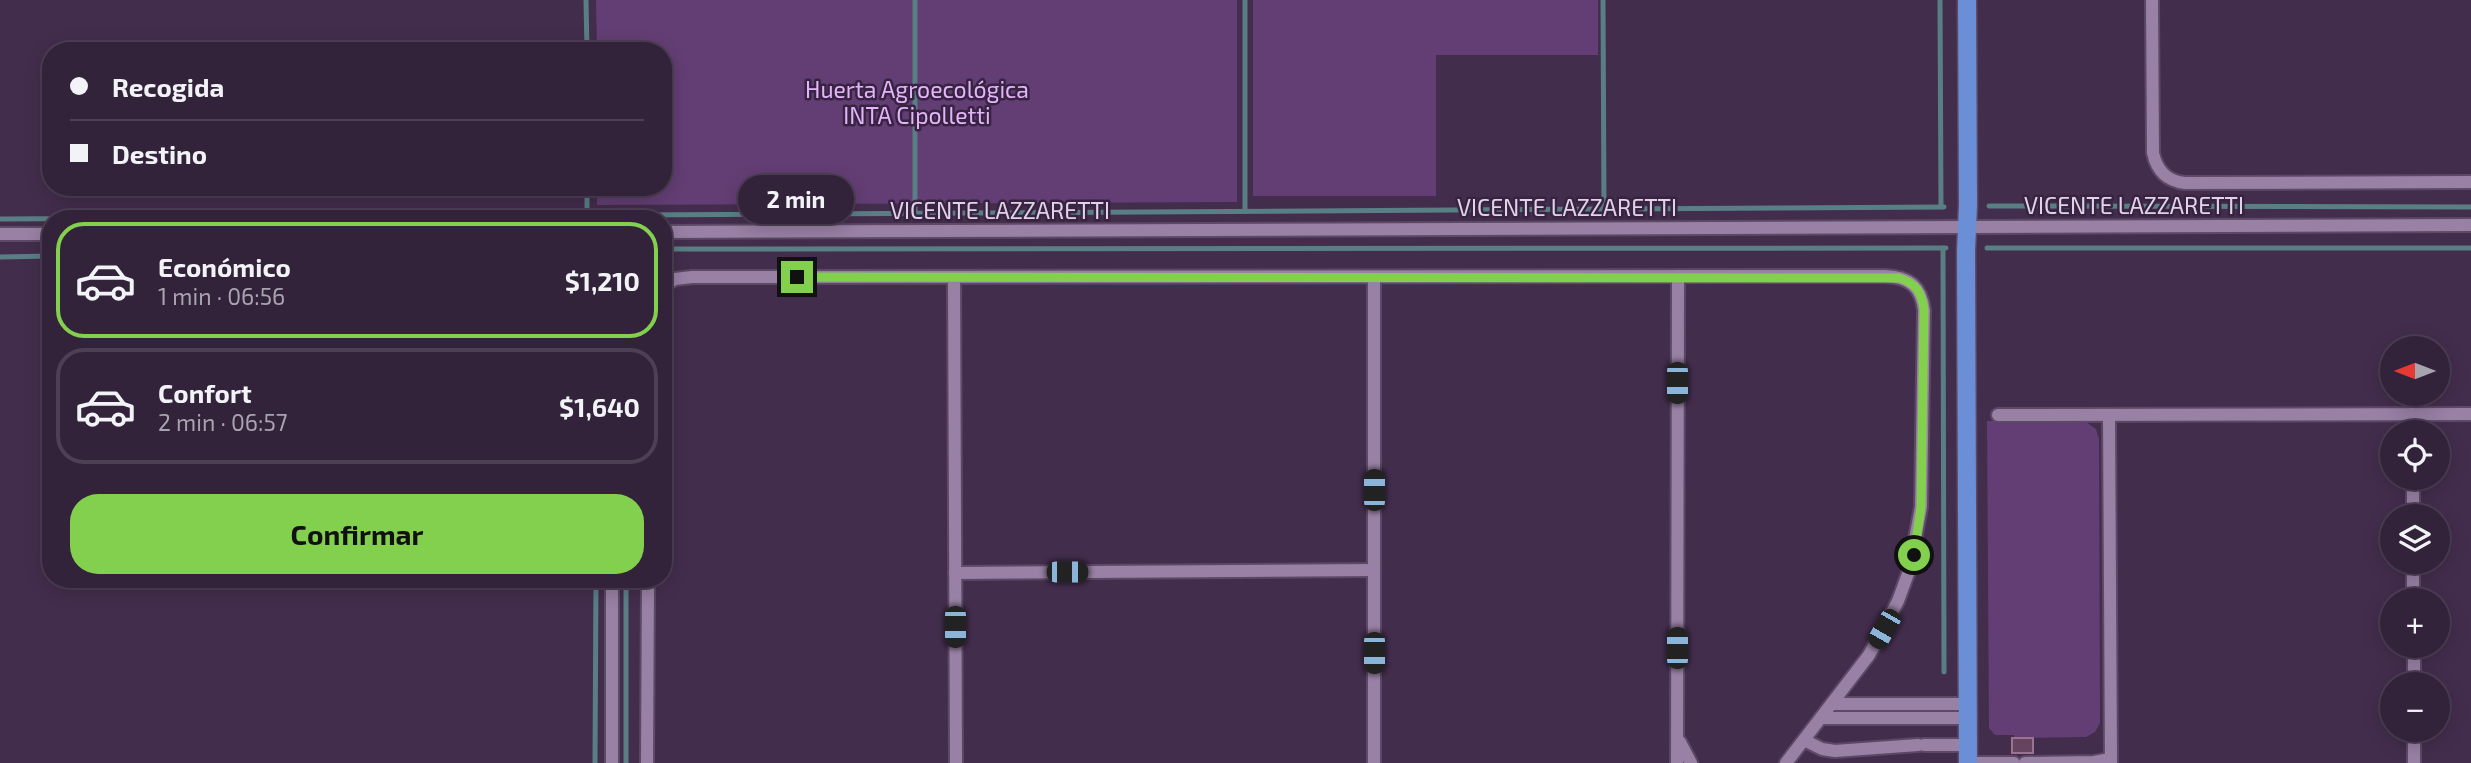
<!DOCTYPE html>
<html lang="es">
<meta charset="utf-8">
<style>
body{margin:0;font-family:"Exo 2",sans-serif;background:#3a2a42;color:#f1f3f6;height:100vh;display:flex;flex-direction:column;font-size:26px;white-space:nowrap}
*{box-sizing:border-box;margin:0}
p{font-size:23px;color:#a8a4af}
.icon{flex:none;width:38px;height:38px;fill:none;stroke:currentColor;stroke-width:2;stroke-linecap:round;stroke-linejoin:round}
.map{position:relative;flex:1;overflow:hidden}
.details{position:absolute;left:42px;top:210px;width:630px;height:378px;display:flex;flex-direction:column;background:#32223a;border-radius:28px;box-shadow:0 4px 18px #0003,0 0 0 2px #4d3f54}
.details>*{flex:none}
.top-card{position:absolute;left:42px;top:42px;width:630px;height:154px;border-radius:28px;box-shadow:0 4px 18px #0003,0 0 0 2px #4d3f54;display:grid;align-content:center;height:154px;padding:0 28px;background:#32223a}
.needle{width:46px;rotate:270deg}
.tools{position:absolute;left:2380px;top:336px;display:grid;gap:14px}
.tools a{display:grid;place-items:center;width:70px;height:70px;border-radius:50%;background:#32223a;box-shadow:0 4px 18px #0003,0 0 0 2px #4d3f54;font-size:35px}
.end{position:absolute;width:32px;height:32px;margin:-16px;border:9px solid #83d04e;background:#111;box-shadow:0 0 0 4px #111}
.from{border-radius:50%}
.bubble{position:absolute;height:49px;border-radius:24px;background:#32223a;box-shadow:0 4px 18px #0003,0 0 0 2px #4d3f54;font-size:23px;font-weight:700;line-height:49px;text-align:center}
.car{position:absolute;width:21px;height:42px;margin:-21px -10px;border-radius:9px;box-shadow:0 0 5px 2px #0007;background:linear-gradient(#222 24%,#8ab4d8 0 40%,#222 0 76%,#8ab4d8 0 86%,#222 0)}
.top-card b{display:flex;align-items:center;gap:24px;height:66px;font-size:26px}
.top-card b+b{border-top:2px solid #4d3f54}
.top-card i{width:18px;height:18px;background:#f1f3f6}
ul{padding:12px 0 0;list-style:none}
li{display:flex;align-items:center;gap:21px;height:116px;margin:0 14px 10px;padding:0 14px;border:4px solid #4d3f54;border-radius:28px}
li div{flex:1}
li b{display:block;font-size:26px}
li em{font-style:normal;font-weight:700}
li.on{border-color:#83d04e}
li>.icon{width:63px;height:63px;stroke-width:1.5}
.button{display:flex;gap:14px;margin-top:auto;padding:14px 28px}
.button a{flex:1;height:80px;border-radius:28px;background:#83d04e;color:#111;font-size:28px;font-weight:700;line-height:80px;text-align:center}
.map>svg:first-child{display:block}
</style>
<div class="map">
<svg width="2471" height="763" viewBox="0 0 2471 763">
<rect width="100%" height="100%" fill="#432d4d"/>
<g fill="#633e74">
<path d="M596,0H1237V202L597,205V187H663V51H597Z"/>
<path d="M1253,0H1598V55H1436V196H1253Z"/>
<path d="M2083,420L2096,429L2099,439L2100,723L2095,732L2086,737L2014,738V735H1995L1989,728L1987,421Z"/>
</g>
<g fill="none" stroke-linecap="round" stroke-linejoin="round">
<g stroke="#597f85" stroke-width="5">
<path d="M586,0L587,51"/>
<path d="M1245,0V211"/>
<path d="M1603,0L1604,209"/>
<path d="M1940,0L1941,207"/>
<path d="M587,187V215"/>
<path d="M1989,206L2471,207"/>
<path d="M915,213V0"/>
<path d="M0,219L1944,207"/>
<path d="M1943,248L1944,672"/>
<path d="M1987,248H2471"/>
<path d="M663,249L1946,248"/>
<path d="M0,257L51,256"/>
<path d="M626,579V763"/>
<path d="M595,763L596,579"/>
</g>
</g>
<rect fill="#66445f" stroke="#997390" stroke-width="2" x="2012" y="738" width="21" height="15"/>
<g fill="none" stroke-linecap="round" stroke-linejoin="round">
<defs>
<g id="minor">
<path d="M2152,0L2153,153C2157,171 2167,181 2185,183L2471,182"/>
<path d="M663,232L2471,225"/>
<path d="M0,234H51"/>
<path d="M954,277L956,763"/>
<path d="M1374,277V763"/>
<path d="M663,286L675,279L692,277L1885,276C1909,277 1921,286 1924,310L1921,507L1909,571L1898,601L1869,655L1786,763"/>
<path d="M2412,414V432"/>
<path d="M1998,415L2471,414"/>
<path d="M2109,415L2111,763"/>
<path d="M2413,478V516"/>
<path d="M2413,562V600"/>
<path d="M955,573L1374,570"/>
<path d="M2414,646V684"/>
<path d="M1832,704H1967"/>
<path d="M1821,718H1967"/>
<path d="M2414,730V763"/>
<path d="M1804,740L1822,749L1835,751L1918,745"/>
<path d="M1680,742L1691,763"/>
<path d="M1924,745H1967"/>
<path d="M612,763V579"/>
<path d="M647,763L648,579"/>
<path d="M1677,763L1678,276"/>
<path d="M1968,763H2014"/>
<path d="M2025,763L2094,762L2110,759"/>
</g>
<path id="major" d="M1967,0L1968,205L1966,251L1968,763"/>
</defs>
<use href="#minor" stroke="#5c4965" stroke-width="16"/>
<use href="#major" stroke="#5c4965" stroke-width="21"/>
<use href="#minor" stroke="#9980a5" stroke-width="12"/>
<use href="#major" stroke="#6a8fd6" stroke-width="18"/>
</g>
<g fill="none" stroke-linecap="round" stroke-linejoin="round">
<path stroke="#83d04e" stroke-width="9" d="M797,277L1899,278C1916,283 1922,293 1924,310L1921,507L1914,555"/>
</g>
<g text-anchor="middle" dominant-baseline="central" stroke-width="5" stroke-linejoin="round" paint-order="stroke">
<g font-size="23" fill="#e3b4f9" stroke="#392343">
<text x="917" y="89">Huerta Agroecológica<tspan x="917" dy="26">INTA Cipolletti</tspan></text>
</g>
<g font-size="23" fill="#e0d3e7" stroke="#392343">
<text x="2134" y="205">VICENTE LAZZARETTI</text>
<text x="1567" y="207">VICENTE LAZZARETTI</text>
<text x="1000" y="210">VICENTE LAZZARETTI</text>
</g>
</g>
</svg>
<div class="tools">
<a><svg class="needle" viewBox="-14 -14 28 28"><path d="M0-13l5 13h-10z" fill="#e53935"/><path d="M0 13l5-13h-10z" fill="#a8a4af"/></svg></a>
<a><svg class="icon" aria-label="locate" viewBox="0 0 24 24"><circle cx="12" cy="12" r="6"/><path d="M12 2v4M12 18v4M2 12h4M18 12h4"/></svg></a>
<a><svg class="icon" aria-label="layers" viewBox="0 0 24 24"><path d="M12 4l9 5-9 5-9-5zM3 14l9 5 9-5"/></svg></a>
<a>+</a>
<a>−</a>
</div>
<i class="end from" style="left:1914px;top:555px"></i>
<i class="end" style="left:797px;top:277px"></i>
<div class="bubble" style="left:738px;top:175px;width:116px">2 min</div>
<i class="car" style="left:1677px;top:383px;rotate:180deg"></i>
<i class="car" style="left:1374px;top:490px;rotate:0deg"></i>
<i class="car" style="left:1067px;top:572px;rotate:90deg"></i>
<i class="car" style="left:955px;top:627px;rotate:180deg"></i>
<i class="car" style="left:1884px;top:629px;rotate:210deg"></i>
<i class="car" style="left:1677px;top:648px;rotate:0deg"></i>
<i class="car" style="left:1374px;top:653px;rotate:180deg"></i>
<div class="top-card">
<b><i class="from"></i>Recogida</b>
<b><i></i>Destino</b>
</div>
<section class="details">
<ul>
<li class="on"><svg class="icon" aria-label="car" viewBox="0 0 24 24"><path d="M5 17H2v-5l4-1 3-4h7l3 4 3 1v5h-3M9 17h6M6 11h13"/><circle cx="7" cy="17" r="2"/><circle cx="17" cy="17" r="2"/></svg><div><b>Económico</b><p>1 min · 06:56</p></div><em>$1,210</em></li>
<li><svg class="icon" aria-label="car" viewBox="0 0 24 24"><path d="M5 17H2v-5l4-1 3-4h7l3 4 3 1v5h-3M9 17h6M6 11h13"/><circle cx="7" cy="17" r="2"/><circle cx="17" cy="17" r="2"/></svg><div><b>Confort</b><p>2 min · 06:57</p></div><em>$1,640</em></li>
</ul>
<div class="button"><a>Confirmar</a></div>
</section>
</div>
